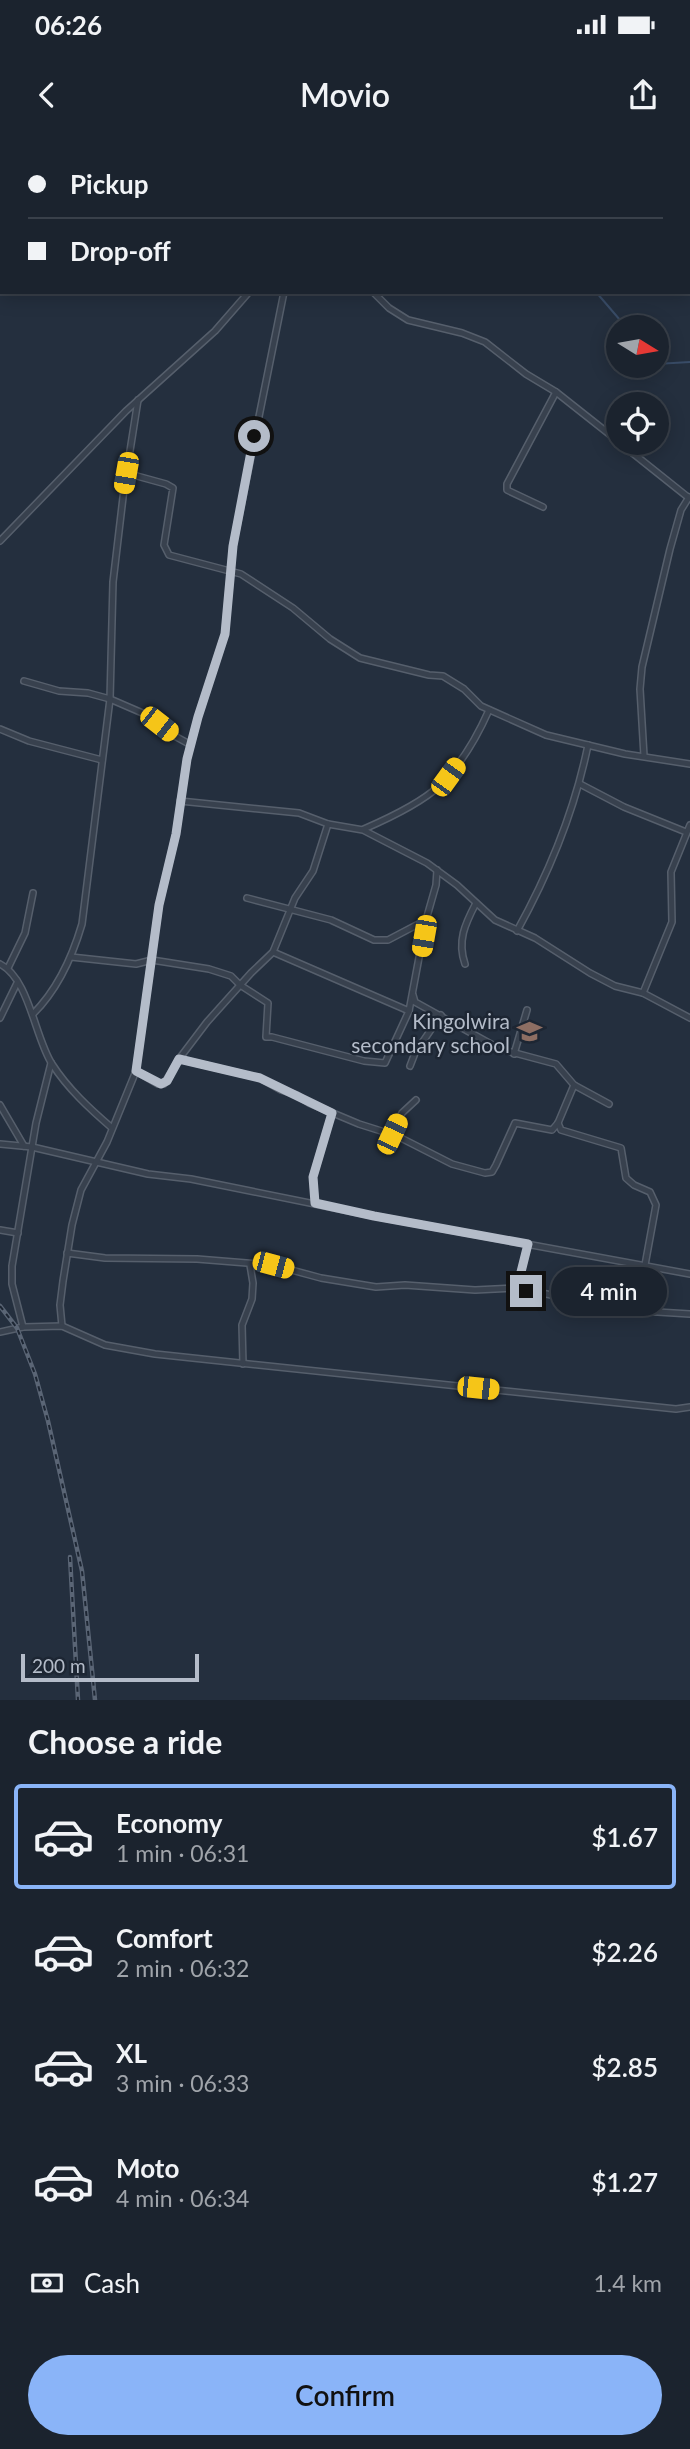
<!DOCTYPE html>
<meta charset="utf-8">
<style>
body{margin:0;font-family:Lato,sans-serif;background:#242b36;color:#f1f3f6;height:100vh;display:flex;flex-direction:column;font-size:26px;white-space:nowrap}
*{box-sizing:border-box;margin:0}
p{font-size:23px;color:#a0a4aa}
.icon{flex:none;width:38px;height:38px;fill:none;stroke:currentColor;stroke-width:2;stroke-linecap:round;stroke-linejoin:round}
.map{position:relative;height:1560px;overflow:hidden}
.panel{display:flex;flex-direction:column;background:#1b232e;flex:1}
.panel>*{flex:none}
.banner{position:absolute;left:0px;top:0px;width:691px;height:154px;box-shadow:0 4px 18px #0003,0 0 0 2px #39404a;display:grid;align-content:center;height:154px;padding:0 28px;background:#1b232e}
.needle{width:46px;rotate:101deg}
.buttons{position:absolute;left:606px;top:175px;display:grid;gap:14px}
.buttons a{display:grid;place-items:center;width:63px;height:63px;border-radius:50%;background:#1b232e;box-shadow:0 4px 18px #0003,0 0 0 2px #39404a;font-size:35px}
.scale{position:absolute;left:21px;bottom:18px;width:178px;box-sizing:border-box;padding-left:7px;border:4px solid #b4bcc9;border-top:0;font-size:19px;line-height:24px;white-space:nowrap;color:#b4bcc9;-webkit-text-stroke:5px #1d2633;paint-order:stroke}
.end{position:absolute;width:32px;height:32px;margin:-16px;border:9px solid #b4bcc9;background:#111;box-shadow:0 0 0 4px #111}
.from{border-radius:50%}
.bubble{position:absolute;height:49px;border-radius:24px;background:#1b232e;box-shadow:0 4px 18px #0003,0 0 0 2px #39404a;font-size:23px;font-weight:600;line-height:49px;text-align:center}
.car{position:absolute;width:21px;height:42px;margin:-21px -10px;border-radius:9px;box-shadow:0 0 5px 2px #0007;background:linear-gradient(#f5c518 24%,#345 0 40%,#f5c518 0 76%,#345 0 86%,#f5c518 0)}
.banner b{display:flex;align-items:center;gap:24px;height:66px;font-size:26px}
.banner b+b{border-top:2px solid #39404a}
.banner i{width:18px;height:18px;background:#f1f3f6}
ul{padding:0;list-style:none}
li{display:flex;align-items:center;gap:21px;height:105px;margin:0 14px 10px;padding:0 14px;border:4px solid transparent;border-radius:7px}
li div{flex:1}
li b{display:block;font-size:26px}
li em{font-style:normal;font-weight:600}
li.active{border-color:#8ab4f8}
li>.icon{width:63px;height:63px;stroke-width:1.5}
h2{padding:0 28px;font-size:32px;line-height:84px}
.pay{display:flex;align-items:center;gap:18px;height:77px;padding:0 28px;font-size:26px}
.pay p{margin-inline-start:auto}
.primary-button{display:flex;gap:14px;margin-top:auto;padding:14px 28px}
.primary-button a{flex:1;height:80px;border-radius:42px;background:#8ab4f8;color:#111;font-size:28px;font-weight:600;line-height:80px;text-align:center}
.status{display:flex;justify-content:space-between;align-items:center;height:49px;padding:0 35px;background:#1b232e;direction:ltr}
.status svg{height:19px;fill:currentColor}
header{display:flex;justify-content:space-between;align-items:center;height:91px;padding:0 28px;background:#1b232e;font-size:32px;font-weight:600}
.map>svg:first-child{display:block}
</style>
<div class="status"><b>06:26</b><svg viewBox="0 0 49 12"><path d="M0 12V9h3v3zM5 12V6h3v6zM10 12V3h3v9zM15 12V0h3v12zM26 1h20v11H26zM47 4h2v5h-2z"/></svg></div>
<header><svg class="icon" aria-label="back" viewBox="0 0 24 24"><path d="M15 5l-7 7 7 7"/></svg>Movio<svg class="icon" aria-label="share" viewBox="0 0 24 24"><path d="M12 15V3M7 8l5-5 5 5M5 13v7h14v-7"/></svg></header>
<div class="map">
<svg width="690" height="1560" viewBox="0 0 690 1560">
<rect width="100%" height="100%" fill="#242f3e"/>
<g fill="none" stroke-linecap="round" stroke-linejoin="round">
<g stroke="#394c67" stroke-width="2">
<path d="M526,0V2"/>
<path d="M596,152L626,187"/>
<path d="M656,224L690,222"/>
</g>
<defs>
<g id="street">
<path d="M324,2L325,0"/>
<path d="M373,152L389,168L408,180L462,193L485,202L526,234L556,252L618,301"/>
<path d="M620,303L689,358"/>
<path d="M126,333L166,344L173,348L164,405L169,415L241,434L293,468L330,499L360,518L429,535L443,536L464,549L481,566L546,595L625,614L690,624"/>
<path d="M543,367L507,350V344L556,252"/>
<path d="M0,401L126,271L215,191L249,152"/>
<path d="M24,541L59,551L88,553L110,559L147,575L171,594L191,605"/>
<path d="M0,589L29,601L102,620"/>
<path d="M644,616L640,549L642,527L670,409L681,370L689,357"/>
<path d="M580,644L624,667L686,692"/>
<path d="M180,661L299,673L328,684L363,690L427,723L457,745L495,780L535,798L590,833L615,846L643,853L690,878"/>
<path d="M364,689C387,679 420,664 439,646C460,626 477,597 489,570"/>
<path d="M247,758L331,780L374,800H388L426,780"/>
<path d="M517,791C549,733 575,669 588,605"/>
<path d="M273,812L409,871"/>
<path d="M71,817L136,824L152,820L209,829L231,836L240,845L268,863L266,897H272L364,921L385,923L409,871L426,780L436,745L437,730"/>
<path d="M0,824C29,838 35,898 52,924C68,949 90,969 112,988"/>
<path d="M465,824C457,801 465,784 476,763"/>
<path d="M8,828L25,793L33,753"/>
<path d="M643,853L672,782L671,732L690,685"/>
<path d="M413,855L415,862L500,909L556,924L574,945L609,964"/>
<path d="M33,874C58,849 72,818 82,784L110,559L113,442L124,349L138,260"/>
<path d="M0,878L17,843"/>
<path d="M514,914L527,870"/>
<path d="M179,919L260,938L281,950L297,955L309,963L359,984L397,996L452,1024L485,1033L492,1032L496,1025L515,983L552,990L558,983L574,945"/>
<path d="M410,926L415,913L441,875"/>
<path d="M136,931L158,944H164L179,919L207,882L251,833L273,812L295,758L313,731L328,684"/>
<path d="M0,965L24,1006"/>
<path d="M558,983L561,990L621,1008L626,1038L634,1045L650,1052L656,1065L645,1125"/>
<path d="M392,994L402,973L416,960"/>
<path d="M0,1004L32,1007L148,1034L191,1039L374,1076L690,1134"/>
<path d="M315,1063L313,1037L332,973"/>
<path d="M0,1090L18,1093"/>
<path d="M67,1113L105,1118L197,1119L273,1125L321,1138L376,1147L405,1145L475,1150L517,1148L625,1170L690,1174"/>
<path d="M517,1148L528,1104"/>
<path d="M62,1186L60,1165L63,1141L72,1085L81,1050L107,1002L136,931L159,765L176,694L187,619L198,577L225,494L233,406L284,152"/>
<path d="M23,1187L12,1144V1126L36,983L51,923"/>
<path d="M0,1192L23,1187L62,1186L105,1205L155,1214L676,1269L690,1267"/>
<path d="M243,1224L242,1185L252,1159L253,1143L250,1125"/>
</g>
</defs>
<use href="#street" stroke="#565f6c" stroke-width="8"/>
<use href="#street" stroke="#38414e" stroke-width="5"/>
<defs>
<g id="rail">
<path d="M0,1166L17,1188L35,1234L48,1281L82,1431L95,1560"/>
<path d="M70,1417L78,1560"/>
</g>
</defs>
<use href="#rail" stroke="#5a6575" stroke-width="4.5"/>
<use href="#rail" stroke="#1d2633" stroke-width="2" stroke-dasharray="5" stroke-linecap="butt"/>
</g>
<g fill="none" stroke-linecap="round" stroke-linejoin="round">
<path stroke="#b4bcc9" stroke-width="9" d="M254,296L233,406L225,494L198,577L187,619L176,694L159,765L136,931L161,944L167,941L179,919L260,938L332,973L313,1037L315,1063L374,1076L528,1104L517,1148L526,1151"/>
</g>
<defs>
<symbol id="school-bare" viewBox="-9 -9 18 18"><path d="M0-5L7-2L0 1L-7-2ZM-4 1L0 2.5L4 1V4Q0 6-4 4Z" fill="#8d6e63" stroke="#1d2633" stroke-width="2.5" paint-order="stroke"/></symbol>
</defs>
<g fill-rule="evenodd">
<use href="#school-bare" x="512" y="874" width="35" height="35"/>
</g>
<g text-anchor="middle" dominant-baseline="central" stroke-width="5" stroke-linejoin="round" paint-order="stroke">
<g font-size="21" fill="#b4bcc9" stroke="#1d2633" text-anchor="end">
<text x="510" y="880">Kingolwira<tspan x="510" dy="24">secondary school</tspan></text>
</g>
</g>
</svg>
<div class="buttons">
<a><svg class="needle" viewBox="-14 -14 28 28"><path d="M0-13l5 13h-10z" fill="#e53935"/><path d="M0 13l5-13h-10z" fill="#a0a4aa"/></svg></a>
<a><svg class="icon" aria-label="locate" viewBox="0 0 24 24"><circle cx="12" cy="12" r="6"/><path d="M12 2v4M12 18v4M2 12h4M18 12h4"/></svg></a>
</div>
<div class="scale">200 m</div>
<i class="end from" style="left:254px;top:296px"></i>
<i class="end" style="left:526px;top:1151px"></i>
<div class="bubble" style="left:551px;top:1127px;width:116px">4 min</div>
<i class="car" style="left:126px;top:333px;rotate:190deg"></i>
<i class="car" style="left:159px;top:584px;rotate:128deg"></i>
<i class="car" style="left:448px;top:637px;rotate:36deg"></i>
<i class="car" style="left:424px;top:796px;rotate:190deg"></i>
<i class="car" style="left:392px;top:994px;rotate:25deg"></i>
<i class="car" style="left:273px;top:1125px;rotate:105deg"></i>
<i class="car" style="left:478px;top:1248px;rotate:96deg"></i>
<div class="banner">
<b><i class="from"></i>Pickup</b>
<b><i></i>Drop-off</b>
</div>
</div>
<section class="panel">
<h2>Choose a ride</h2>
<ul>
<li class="active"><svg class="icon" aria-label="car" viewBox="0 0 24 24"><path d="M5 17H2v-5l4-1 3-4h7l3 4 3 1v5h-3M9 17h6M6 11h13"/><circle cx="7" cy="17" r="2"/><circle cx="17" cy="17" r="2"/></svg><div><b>Economy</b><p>1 min · 06:31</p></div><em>$1.67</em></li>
<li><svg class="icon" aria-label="car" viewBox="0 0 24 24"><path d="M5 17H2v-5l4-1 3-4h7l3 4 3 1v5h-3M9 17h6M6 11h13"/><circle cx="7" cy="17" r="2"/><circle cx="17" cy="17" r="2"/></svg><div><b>Comfort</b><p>2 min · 06:32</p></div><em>$2.26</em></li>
<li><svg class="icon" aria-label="car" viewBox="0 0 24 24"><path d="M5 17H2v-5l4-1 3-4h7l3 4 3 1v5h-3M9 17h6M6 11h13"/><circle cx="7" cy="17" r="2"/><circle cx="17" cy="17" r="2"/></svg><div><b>XL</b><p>3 min · 06:33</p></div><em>$2.85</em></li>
<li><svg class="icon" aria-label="car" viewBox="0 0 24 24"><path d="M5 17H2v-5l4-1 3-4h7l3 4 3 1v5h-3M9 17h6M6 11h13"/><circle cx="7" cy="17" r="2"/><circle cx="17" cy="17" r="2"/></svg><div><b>Moto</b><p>4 min · 06:34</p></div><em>$1.27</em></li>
</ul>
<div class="pay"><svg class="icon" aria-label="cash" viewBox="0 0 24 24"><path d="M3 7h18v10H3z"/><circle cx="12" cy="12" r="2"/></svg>Cash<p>1.4 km</p></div>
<div class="primary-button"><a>Confirm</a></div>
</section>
